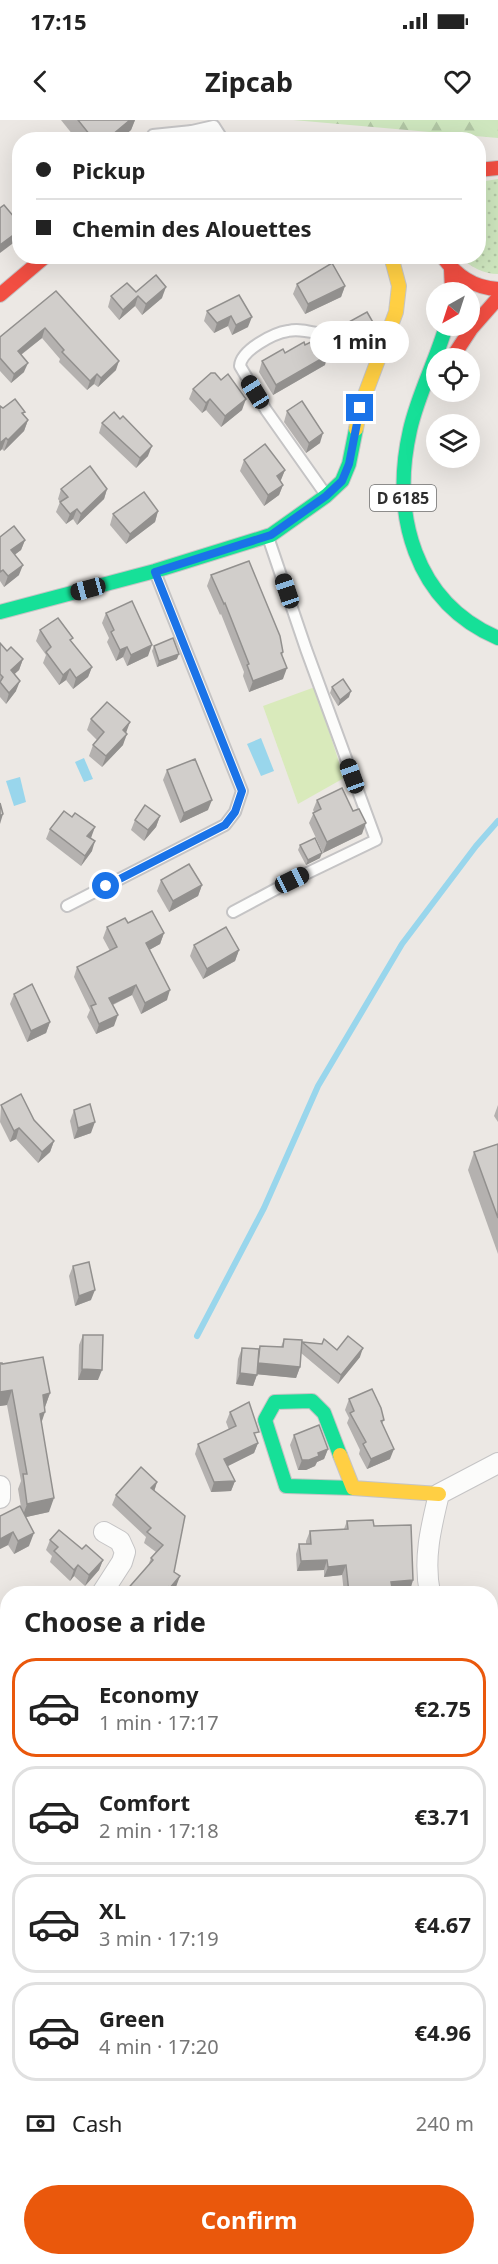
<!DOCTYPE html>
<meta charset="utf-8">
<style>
body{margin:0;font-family:"Noto Sans",sans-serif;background:#f2f2f2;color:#222;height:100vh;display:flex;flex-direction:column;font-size:22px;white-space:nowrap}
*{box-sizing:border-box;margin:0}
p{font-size:20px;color:#767676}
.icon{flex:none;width:33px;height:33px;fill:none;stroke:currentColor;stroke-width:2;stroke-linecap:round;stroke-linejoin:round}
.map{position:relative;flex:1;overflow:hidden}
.drawer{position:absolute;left:0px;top:1466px;width:498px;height:680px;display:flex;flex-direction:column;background:#fff;border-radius:24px 24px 0 0;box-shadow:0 6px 24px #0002}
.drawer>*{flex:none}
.top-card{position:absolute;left:12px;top:12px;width:474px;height:132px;border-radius:24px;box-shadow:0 6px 24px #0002;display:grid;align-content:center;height:132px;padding:0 24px;background:#fff}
.needle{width:39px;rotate:219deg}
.tools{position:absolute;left:426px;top:162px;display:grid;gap:12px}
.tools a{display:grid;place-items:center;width:54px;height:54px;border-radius:50%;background:#fff;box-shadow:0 6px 24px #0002;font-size:30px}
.end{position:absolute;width:27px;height:27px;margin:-14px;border:8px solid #1a73e8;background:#fff;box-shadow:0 0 0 3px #fff}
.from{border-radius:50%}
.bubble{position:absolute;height:42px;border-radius:21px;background:#fff;box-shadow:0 6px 24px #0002;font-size:20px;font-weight:700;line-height:42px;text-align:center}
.car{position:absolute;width:18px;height:36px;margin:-18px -9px;border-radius:8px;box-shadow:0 0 4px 2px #0007;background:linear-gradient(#222 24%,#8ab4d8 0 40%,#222 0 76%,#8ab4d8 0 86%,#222 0)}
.top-card b{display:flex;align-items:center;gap:21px;height:57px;font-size:22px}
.top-card b+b{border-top:2px solid #e0e0e0}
.top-card i{width:15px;height:15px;background:#222}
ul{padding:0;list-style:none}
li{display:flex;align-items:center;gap:18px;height:99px;margin:0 12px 9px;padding:0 12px;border:3px solid #e0e0e0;border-radius:24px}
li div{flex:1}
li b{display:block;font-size:22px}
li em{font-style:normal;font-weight:700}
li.current{border-color:#ea580c}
li>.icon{width:54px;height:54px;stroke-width:1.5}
h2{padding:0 24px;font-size:27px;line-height:72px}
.pay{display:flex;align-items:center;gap:15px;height:66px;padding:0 24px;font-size:22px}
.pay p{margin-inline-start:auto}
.primary-button{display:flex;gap:12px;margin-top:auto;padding:12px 24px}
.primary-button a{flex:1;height:69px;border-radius:36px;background:#ea580c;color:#fff;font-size:24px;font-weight:700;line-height:69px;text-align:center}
.status{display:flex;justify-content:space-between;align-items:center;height:42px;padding:0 30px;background:#fff;direction:ltr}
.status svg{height:16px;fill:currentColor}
header{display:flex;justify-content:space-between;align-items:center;height:78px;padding:0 24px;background:#fff;font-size:27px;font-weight:700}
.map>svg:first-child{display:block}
</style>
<div class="status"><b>17:15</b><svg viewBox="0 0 49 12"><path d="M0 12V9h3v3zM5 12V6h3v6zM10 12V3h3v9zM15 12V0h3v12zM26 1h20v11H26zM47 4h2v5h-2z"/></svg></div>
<header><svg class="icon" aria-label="back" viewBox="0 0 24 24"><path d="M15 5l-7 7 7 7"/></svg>Zipcab<svg class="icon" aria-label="heart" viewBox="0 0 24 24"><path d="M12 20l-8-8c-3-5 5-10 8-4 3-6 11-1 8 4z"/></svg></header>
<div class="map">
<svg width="498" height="2144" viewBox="0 0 498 2144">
<defs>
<pattern id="grass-dots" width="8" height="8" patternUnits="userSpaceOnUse" patternTransform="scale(1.5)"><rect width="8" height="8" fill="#cee6be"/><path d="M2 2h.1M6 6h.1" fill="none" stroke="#b1c6a4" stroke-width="1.8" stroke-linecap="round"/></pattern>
<pattern id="forest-firs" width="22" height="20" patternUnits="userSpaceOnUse" patternTransform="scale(1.5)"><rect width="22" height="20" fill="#cee6be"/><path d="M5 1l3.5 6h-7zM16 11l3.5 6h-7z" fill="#b1c6a4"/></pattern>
</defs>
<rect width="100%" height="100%" fill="#ece8e4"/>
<path fill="url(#grass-dots)" d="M498,59V154C484,154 470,147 461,137L478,136L479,62Z"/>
<path fill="url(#forest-firs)" d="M293,0H498V18Z"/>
<path fill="#d9eabb" d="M315,567L344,658L298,684L263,586Z"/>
<g fill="#99d6ec">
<path d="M261,618L274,651L261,656L247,624Z"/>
<path d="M84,638L93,659L84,662L75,642Z"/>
<path d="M20,657L26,682L14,686L6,661Z"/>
</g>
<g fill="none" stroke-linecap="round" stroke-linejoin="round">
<g stroke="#99d6ec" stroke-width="6">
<path d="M197,1216L264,1088L318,966L402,824L476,726L498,701"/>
<path d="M490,2054L498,2018"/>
</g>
<defs>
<g id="lane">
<path d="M192,11L214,6L223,20"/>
<path d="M153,15L192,11L196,20"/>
<path d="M326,375L266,290L240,246C241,230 274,213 288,211C301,208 314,213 327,215"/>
<path d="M67,786L225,705L235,692L242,671L155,452"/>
<path d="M233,792L293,760L376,720L306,529L268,417"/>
<path d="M179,2144L181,2138"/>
</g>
<g id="street">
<path d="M0,1366V1378"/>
<path d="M102,1473L122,1442L125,1432L120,1421L104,1412"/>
<path d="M430,1473C423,1439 431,1407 439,1374L498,1343"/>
<path d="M0,1585L8,1576"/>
<path d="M490,1744L498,1771"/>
<path d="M490,1796L498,1794"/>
<path d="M0,1927L8,1926"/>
<path d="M490,1997L498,1961"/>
<path d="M0,2029L8,2039"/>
<path d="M432,2138L441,2144"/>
<path d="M49,2144L53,2138"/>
</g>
<g id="fast">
<path d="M446,206C436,241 418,274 410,310C391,394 414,482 498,518"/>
<path d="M0,492L155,451L271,415L326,376L342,361L349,344L356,309"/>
<path d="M340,1335L324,1293L312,1281L275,1282L265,1300L286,1366L353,1368"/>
</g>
<g id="slow">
<path d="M356,309L360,288L396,192L399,166L391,136"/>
<path d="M340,1335L353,1368L439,1374"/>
</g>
<g id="jam">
<path d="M478,50L498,48"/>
<path d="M442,136C456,155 473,168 498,169"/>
<path d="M451,149L452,172"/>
<path d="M0,175L46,136"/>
<path d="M452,238L471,209L498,178"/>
</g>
</defs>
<use href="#lane" stroke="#c5c4c5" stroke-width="14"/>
<use href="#street" stroke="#c5c4c5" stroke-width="22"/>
<use href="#fast" stroke="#c5c4c5" stroke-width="16"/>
<use href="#slow" stroke="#c5c4c5" stroke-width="16"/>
<use href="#jam" stroke="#c5c4c5" stroke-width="16"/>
<use href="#lane" stroke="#fcfcfb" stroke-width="10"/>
<use href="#street" stroke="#fcfcfb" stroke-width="20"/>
<use href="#fast" stroke="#16e098" stroke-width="14"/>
<use href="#slow" stroke="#ffcf43" stroke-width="14"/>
<use href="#jam" stroke="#f24e42" stroke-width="14"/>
</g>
<g fill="#b4b1af">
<path d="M61,0H135L131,10L119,20H77Z"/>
<path d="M297,164L345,166L341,177L305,194L293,174Z"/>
<path d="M56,171L116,250L98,267L94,264L87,270L59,242L60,239L42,218L21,235L24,252L11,263L0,251V217Z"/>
<path d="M136,172L162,178L142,195L135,186L119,200L108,187L111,176Z"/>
<path d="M239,175L248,207L232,215L228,206L214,213L204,201L207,191Z"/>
<path d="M347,203L374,204L366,225L356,231L354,230L344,213Z"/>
<path d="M305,225L325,245L273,275L259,252L262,241Z"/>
<path d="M193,269L242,290L221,307L206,290L202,293L189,279Z"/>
<path d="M0,286L3,288L24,295L28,300L24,311L4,331L2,329L0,331Z"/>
<path d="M287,291L320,323L306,333L284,302Z"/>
<path d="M102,303L148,336L136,348L99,313Z"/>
<path d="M244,340L285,350L280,361L283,365L279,375L264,386L240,351Z"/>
<path d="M61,369H107L104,379L77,405L73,399L66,404L56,392L60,382L58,379Z"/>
<path d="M158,391L155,402L126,424L110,405L113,394Z"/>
<path d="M0,417L25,420L21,430L15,434L19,455L4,467L0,461Z"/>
<path d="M211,455L283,532L282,536L283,559L249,572L243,556L244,552L221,494L220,495L207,466Z"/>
<path d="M106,493L148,536L127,546L123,537L116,541L107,522L109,518L102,503Z"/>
<path d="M40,510L71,522L92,547L88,557L73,569L66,560L59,565L43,543L46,535L36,521Z"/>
<path d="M0,523L7,531L23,539L19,550L14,554L16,571L6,584L0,577Z"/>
<path d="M154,526L177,539L157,547L152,531Z"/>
<path d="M332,567L349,577L338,586L330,573Z"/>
<path d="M91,599L123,625L102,647L89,636L93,625L97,620L87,610Z"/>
<path d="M167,650L208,690L180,703L163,660Z"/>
<path d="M317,680L362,714L323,733L309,703L314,692L313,690Z"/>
<path d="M160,696L156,707L144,721L131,710L135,700Z"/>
<path d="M72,697L91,718L92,731L81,746L46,719L50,709Z"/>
<path d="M300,725L320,738L306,745L298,730Z"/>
<path d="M161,760L202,765L198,776L169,792L157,771Z"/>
<path d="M128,803L164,813L160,824L149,830L167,880L141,894L132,875L113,885L114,906L96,914L87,897L90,890L74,857L77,847L110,831L103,818L107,807Z"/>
<path d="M194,825L239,830L235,841L203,859L190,836Z"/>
<path d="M14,874L50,902L46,913L27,922L10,884Z"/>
<path d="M1,985L34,1000L54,1021L50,1032L38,1043L16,1019L10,1022L0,1002Z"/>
<path d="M498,985V1002L494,996Z"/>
<path d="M74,990L91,1013L74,1019L70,1001Z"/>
<path d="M498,1024V1134L468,1050L474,1032Z"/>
<path d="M73,1146L91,1180L75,1186L69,1156Z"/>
<path d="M83,1215L98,1260H78L79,1225Z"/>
<path d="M284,1219L337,1230L360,1237L338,1264L301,1233L300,1247L296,1258L257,1254L253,1266L236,1264L238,1239L242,1228L259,1229L260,1226L281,1227Z"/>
<path d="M0,1243L50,1273L45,1287L41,1304L49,1392L26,1397L29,1426L14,1434L8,1425L0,1429V1396L21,1387L18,1369L21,1361L7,1285L0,1286Z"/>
<path d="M349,1279L384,1300L382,1304L390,1339L367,1349L359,1334L360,1330L347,1303L349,1298L345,1290Z"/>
<path d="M230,1292L256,1318L258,1323L254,1333L228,1346L235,1361L231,1371L211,1372L195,1334L198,1324L229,1310L226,1302Z"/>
<path d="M294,1315L328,1329L324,1339L317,1342L315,1346L306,1350H298L290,1325Z"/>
<path d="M157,1362L154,1371L174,1452L176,1467L171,1473H124L148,1446L151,1438L156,1432L144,1423L146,1417L112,1385L116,1375Z"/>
<path d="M347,1401L374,1406L413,1460L410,1470L392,1472L393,1473H344L342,1455L324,1457V1450L297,1451L296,1434L299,1424H306V1421L310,1411L344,1409Z"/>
<path d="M50,1420L82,1429L103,1440L99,1450L85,1466L74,1456L70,1461L50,1442L52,1436L46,1430Z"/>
<path d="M0,1498L8,1504V1549L0,1542Z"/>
<path d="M8,1611V1641L0,1634V1620Z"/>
<path d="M498,1617V1666L490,1640V1619L491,1618Z"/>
<path d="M0,1799L8,1844L3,1850L0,1848Z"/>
<path d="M490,1822L498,1823V1861L490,1859Z"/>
<path d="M498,2115V2142L491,2141L480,2144H451L455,2141L456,2138H490Z"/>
<path d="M194,2138H359L366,2144H266L262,2141L260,2144H244L239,2140L235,2144H219L214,2140L210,2144H202Z"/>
</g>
<g fill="#92908e">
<path d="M130,0H135L131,10L119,20H106Z"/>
<path d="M20,110V118L0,133V125Z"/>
<path d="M345,166L341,177L305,194L308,184Z"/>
<path d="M166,167L162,178L142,195L146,184Z"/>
<path d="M138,176L135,186L119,200L123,190Z"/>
<path d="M231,196L228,206L214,213L217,203Z"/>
<path d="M252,197L248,207L232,215L236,205Z"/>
<path d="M45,208L42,218L14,240L18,231Z"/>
<path d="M369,216L366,225L356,231L360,222Z"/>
<path d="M328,235L325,245L273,275L276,265Z"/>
<path d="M119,241L116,250L98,267L101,258Z"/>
<path d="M28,243L24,252L11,263L14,254Z"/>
<path d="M97,254L94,264L87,270L90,261Z"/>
<path d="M210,279L206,290L202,293L206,283Z"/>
<path d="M246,279L242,290L221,307L225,296Z"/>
<path d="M28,300L24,311L4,331L8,320Z"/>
<path d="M323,313L320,323L306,333L309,323Z"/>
<path d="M6,318L2,329L0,331V323Z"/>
<path d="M152,326L148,336L136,348L140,338Z"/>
<path d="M285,350L281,360L273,367L277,356Z"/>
<path d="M283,365L279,375L264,386L268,375Z"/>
<path d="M107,369L104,379L77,405L81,394Z"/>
<path d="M77,389L73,399L66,404L70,394Z"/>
<path d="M158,391L155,402L126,424L130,414Z"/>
<path d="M25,420L21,430L8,440L11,430Z"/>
<path d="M23,445L19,455L4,467L8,456Z"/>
<path d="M152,525L148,536L127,546L131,535Z"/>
<path d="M127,527L123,537L116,541L120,530Z"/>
<path d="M179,534L177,539L157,547L159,541Z"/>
<path d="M23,539L19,550L7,561L11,550Z"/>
<path d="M92,547L88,557L73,569L76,558Z"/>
<path d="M287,548L283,559L249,572L253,561Z"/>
<path d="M70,549L66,560L59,565L63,555Z"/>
<path d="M20,561L16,571L6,584L9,573Z"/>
<path d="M351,571L349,577L338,586L340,580Z"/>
<path d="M130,602L126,613L123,610Z"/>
<path d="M127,614L123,625L102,647L106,636Z"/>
<path d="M212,680L208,690L180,703L184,693Z"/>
<path d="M3,694L0,704V696Z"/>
<path d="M160,696L156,707L144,721L148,710Z"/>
<path d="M366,703L362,714L323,733L327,722Z"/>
<path d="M95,707L91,718L87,716Z"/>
<path d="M95,721L92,731L81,746L85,736Z"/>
<path d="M322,733L320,738L306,745L308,740Z"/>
<path d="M202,765L198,776L169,792L173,781Z"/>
<path d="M164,813L160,824L142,834L146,823Z"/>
<path d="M239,830L235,841L203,859L207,849Z"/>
<path d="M136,865L132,875L105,888L109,878Z"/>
<path d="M170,870L167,880L141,894L145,883Z"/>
<path d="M118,895L114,906L96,914L99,904Z"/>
<path d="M50,902L46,913L27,922L31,911Z"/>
<path d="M95,1002L91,1013L74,1019L78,1008Z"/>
<path d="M19,1008L16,1019L10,1022L14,1011Z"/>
<path d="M54,1021L50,1032L38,1043L42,1032Z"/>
<path d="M95,1170L91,1180L75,1186L79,1176Z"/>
<path d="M363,1228L360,1237L338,1264L341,1255Z"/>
<path d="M258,1243L300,1247L296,1258L254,1254Z"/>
<path d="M82,1249L102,1250L98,1260H78Z"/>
<path d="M240,1253L257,1255L253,1266L236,1264Z"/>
<path d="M12,1270L7,1285L0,1286V1272Z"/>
<path d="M50,1273L45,1287L43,1275Z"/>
<path d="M45,1292L40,1307V1294Z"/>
<path d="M258,1323L254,1333L220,1350L224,1339Z"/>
<path d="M328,1329L324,1339L317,1342L315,1346L306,1350H298L302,1340Z"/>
<path d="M394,1329L390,1339L367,1349L371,1339Z"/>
<path d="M235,1361L231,1371L211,1372L214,1362Z"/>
<path d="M157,1362L154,1372L151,1368Z"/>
<path d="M54,1378L49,1392L22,1398L27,1384Z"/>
<path d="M13,1412L8,1425L0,1429V1419Z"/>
<path d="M34,1413L29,1426L14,1434L18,1421Z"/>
<path d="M103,1440L99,1450L85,1466L89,1455Z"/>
<path d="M327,1440L324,1450L297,1451L301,1441Z"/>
<path d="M78,1445L74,1456L70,1461L74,1450Z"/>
<path d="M346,1445L342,1455L324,1457L328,1447Z"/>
<path d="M180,1456L176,1467L171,1473H168L169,1469Z"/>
<path d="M413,1460L410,1470L388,1472L391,1462Z"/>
<path d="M8,1839V1844L3,1850L6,1840Z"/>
<path d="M490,1907L498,1908V1920L490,1918Z"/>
<path d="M6,2062L2,2072L0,2075V2071Z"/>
<path d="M8,2127V2137H0V2128Z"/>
<path d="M490,2134L493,2135L490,2144L480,2143L483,2138H490Z"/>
<path d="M211,2138H215L210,2144H208Z"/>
<path d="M235,2138H239L235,2144H231Z"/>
<path d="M260,2138H263L262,2141L260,2144H256Z"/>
</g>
<g fill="#d1cecb" stroke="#92908e" stroke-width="1.5">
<path d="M78,0H130L106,20H94Z"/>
<path d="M4,85L14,97L20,92V110L0,125V88Z"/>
<path d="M332,143L345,166L308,184L297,164Z"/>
<path d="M156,155L166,167L146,184L138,176L123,190L111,176L127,163L136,172Z"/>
<path d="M56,171L119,241L101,258L97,254L90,261L62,232L64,230L45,208L18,231L28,243L14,254L0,238V217Z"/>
<path d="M239,175L252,197L236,205L231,196L217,203L207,191Z"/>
<path d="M367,192L374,204L369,216L360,222L357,221L347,203Z"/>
<path d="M319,218L328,235L276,265L262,241L283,229L285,233L304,222L305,225Z"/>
<path d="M211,253H215L221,260L228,254L246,279L225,296L210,279L206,283L193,269Z"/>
<path d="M15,279L25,292L22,293L28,300L8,320L6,318L0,323V286L3,288Z"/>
<path d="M302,281L323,313L309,323L287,291Z"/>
<path d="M114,292L120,299L123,296L152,326L140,338L102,303Z"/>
<path d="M265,324L285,350L277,356L283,365L268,375L244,340Z"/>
<path d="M90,346L107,369L81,394L77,389L70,394L60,382L68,377L61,369Z"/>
<path d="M144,372L158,391L130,414L113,394Z"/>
<path d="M14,406L25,420L11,430L23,445L8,456L3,450L0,452V417Z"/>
<path d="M249,441L280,516L283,532L281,533L287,548L253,561L247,545L249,544L225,483L224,484L211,455Z"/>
<path d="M132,481L152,525L131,535L127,527L120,530L111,512L114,510L106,493Z"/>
<path d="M58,498L73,518L70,520L92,547L76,558L70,549L63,555L46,532L51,527L40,510Z"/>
<path d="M173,518L179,534L159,541L154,526Z"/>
<path d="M0,523L7,531L11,527L23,539L11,550L20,561L9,573L0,562L3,557L0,554Z"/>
<path d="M343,559L351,571L340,580L332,567Z"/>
<path d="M107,582L130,602L123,610L127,614L106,636L93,625L104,612L91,599Z"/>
<path d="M195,639L212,680L184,693L167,650Z"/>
<path d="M342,668L353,691L359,689L366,703L327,722L313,693L321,689L317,680Z"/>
<path d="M0,683L3,694L0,696Z"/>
<path d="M145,685L160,696L148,710L135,700Z"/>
<path d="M64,691L72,697L75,693L95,707L87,716L95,721L85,736L50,709Z"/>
<path d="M315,718L322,733L308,740L300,725Z"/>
<path d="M189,744L202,765L173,781L161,760Z"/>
<path d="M152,791L164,813L146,823L170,870L145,883L136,865L109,878L118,895L99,904L91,886L96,884L77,847L117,827L107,807L125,798L128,803Z"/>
<path d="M226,807L239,830L207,849L194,825Z"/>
<path d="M32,864L50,902L31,911L14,874Z"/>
<path d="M21,974L34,1000L54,1021L42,1032L19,1008L14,1011L1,985Z"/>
<path d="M90,984L95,1002L78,1008L74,990Z"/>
<path d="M498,1024V1098L474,1032Z"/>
<path d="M89,1142L95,1170L79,1176L73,1146Z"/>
<path d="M83,1215H103L102,1250L82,1249Z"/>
<path d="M348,1216L363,1228L341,1255L302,1222L322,1224L324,1219L337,1230Z"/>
<path d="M284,1219L302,1220L300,1247L258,1243L260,1226L283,1227Z"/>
<path d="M242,1228L259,1229L257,1255L240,1253Z"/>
<path d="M43,1237L50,1273L43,1275L45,1292L40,1294L54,1378L27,1384L23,1354H27L12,1270L0,1272V1243H2V1244Z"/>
<path d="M372,1269L381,1288L384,1300L381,1301L394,1329L371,1339L363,1324L366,1322L350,1293L354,1291L349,1279Z"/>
<path d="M249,1282L259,1312L254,1313L258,1323L224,1339L235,1361L214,1362L198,1324L236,1306L230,1292Z"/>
<path d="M319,1305L328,1329L318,1333L319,1336L309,1340H302L294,1315Z"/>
<path d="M141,1347L157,1362L151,1368L185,1396L174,1452L180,1456L169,1469L168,1467L161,1473H124L153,1440L151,1438L163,1425L147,1412L151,1408L116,1375Z"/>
<path d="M20,1386L34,1413L18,1421L13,1412L0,1419V1396Z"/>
<path d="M373,1400L374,1406L411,1405L413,1460L391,1462L393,1473H349L346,1445L328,1447L327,1440L301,1441L299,1424H311L310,1411L348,1409L347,1401Z"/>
<path d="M59,1410L82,1429L86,1425L103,1440L89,1455L78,1445L74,1450L54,1431L58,1427L50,1420Z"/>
<path d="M0,1498L8,1504V1528L0,1521Z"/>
<path d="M8,1611V1628L0,1621V1620Z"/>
<path d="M498,1617V1643L491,1618Z"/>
<path d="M0,1799L8,1806V1839L6,1840L0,1835Z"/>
<path d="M495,1821L498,1823V1849L490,1847V1840L492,1839L490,1838V1822Z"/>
<path d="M490,1889L498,1890V1908L490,1907Z"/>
<path d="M0,2058L6,2062L0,2071Z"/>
<path d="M8,2087V2127L0,2128V2088Z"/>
<path d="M490,2114L498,2115V2132L495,2131L493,2135L490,2134Z"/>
<path d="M112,2138H116L117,2140L124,2138H158L160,2144H95Z"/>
<path d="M229,2138H235L233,2141Z"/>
<path d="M276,2138H359L366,2144H293L291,2143L290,2144H284Z"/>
<path d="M415,2138H430L440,2144H413Z"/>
<path d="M454,2141L464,2143V2144H451Z"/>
</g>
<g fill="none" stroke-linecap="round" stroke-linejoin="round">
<path stroke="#1a73e8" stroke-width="8" d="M106,766L225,705L235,692L242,671L155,452L271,415L326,376L342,361L349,344L360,288"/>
</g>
<g text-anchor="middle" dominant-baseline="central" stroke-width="6" stroke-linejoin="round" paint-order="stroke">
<rect fill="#fff" stroke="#6d6d6d" stroke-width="1.5" x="370" y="365" width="66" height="26" rx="4.5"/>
<g font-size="16" font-weight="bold" fill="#2e2e2e">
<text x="403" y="378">D 6185</text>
</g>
</g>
</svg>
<div class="tools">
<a><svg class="needle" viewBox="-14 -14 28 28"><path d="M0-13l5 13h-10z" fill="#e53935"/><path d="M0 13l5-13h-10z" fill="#767676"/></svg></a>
<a><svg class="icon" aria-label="locate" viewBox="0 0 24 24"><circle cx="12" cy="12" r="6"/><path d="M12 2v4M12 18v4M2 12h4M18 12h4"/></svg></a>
<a><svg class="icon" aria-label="layers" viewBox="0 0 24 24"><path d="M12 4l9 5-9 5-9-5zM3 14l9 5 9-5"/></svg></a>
</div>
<i class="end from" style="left:106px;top:766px"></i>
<i class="end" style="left:360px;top:288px"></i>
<div class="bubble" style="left:310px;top:201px;width:99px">1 min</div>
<i class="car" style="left:255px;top:272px;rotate:328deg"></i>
<i class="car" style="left:88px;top:469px;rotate:255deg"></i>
<i class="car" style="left:287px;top:471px;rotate:341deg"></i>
<i class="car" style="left:352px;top:656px;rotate:340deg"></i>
<i class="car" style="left:292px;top:760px;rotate:64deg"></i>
<div class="top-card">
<b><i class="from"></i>Pickup</b>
<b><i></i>Chemin des Alouettes</b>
</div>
<section class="drawer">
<h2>Choose a ride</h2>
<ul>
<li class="current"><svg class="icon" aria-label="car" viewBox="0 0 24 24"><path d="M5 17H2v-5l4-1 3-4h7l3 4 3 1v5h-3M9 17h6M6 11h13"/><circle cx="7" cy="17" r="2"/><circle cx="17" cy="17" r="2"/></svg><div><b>Economy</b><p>1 min · 17:17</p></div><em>€2.75</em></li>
<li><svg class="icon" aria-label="car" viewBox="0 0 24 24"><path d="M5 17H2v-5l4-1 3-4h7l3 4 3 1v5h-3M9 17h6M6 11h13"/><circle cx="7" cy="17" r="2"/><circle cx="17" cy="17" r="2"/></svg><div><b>Comfort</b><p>2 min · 17:18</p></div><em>€3.71</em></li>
<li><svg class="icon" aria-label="car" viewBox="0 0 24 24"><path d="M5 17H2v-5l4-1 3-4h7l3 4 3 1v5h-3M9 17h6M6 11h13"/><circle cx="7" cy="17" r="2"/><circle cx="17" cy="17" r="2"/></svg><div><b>XL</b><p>3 min · 17:19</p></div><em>€4.67</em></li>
<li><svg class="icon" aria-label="car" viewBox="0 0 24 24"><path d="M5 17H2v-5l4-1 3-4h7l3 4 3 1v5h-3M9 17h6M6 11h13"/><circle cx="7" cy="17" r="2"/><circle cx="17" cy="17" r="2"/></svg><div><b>Green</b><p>4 min · 17:20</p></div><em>€4.96</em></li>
</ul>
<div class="pay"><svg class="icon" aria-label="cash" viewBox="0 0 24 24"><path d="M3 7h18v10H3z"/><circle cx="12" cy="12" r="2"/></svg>Cash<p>240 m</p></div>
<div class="primary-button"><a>Confirm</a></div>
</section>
</div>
